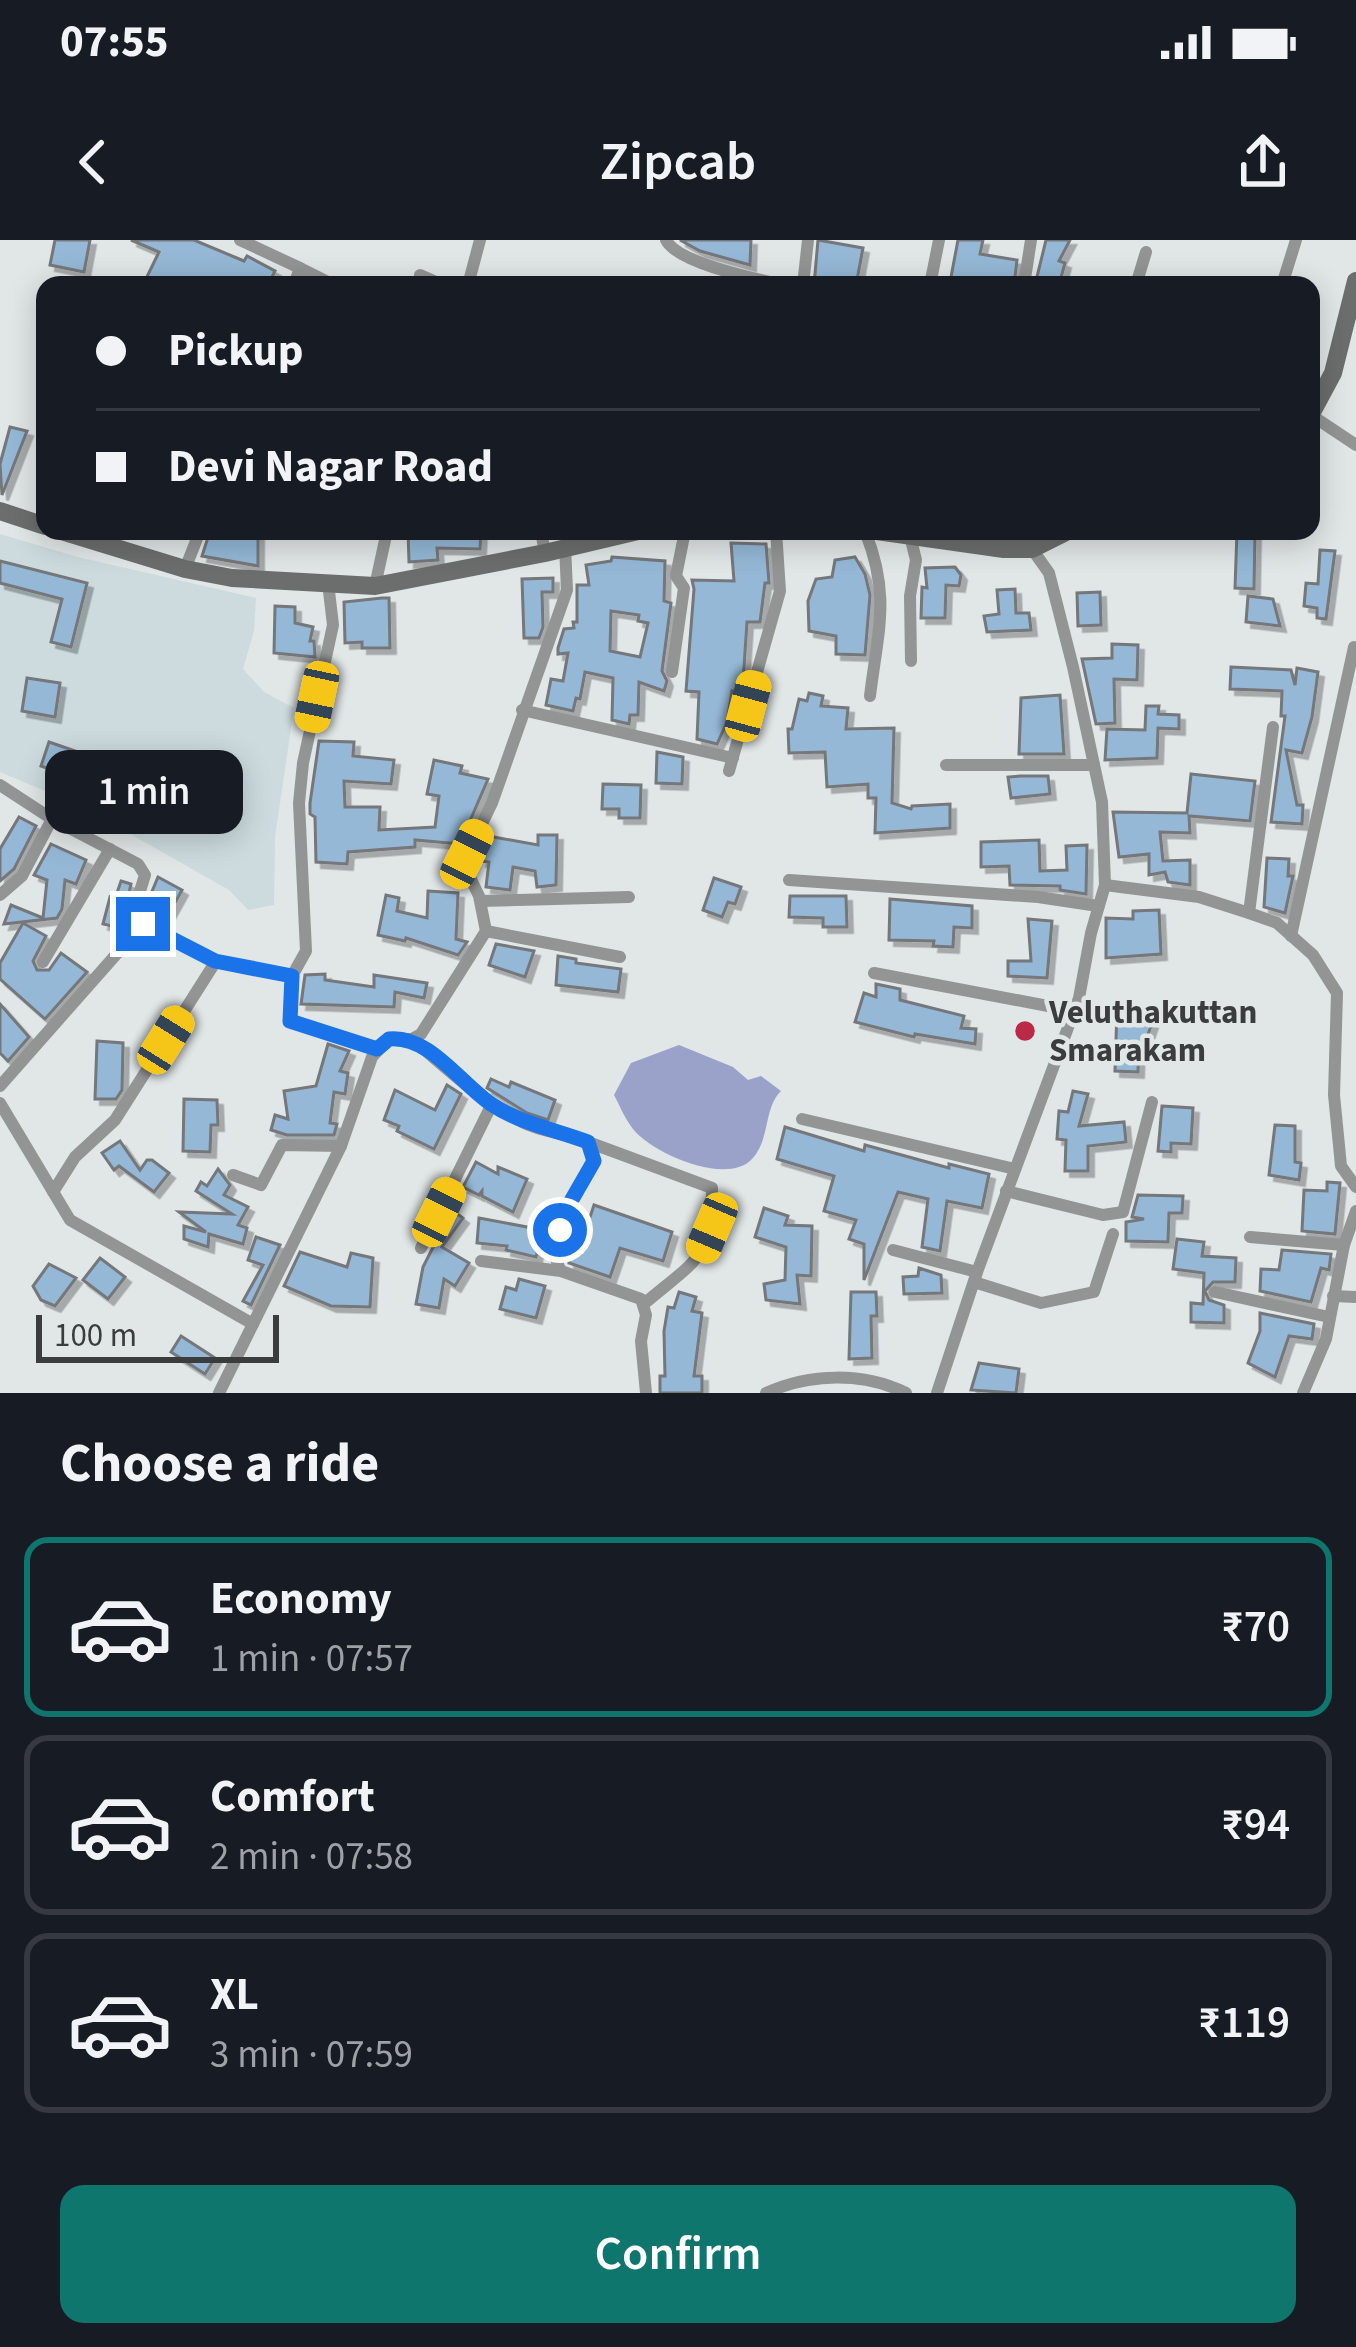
<!DOCTYPE html>
<meta charset="utf-8">
<style>
body{margin:0;font-family:"Source Sans 3",sans-serif;background:#20242c;color:#f1f3f6;height:100vh;display:flex;flex-direction:column;font-size:45px;white-space:nowrap}
*{box-sizing:border-box;margin:0}
p{font-size:39px;color:#9ea1a6}
.icon{flex:none;width:66px;height:66px;fill:none;stroke:currentColor;stroke-width:2;stroke-linecap:round;stroke-linejoin:round}
.map{position:relative;height:1153px;overflow:hidden}
.drawer{display:flex;flex-direction:column;background:#171b24;flex:1}
.drawer>*{flex:none}
.guide{position:absolute;left:36px;top:36px;width:1284px;height:264px;border-radius:24px;box-shadow:0 6px 30px #0003;display:grid;align-content:center;height:264px;padding:0 60px;background:#171b24}
.scale{position:absolute;left:36px;bottom:30px;width:243px;box-sizing:border-box;padding-left:12px;border:6px solid #3b3d3d;border-top:0;font-size:33px;line-height:42px;white-space:nowrap;color:#3b3d3d;-webkit-text-stroke:9px #e1e6e7;paint-order:stroke}
.end{position:absolute;width:54px;height:54px;margin:-27px;border:15px solid #1a73e8;background:#fff;box-shadow:0 0 0 6px #fff}
.from{border-radius:50%}
.bubble{position:absolute;height:84px;border-radius:24px;background:#171b24;box-shadow:0 6px 30px #0003;font-size:39px;font-weight:600;line-height:84px;text-align:center}
.car{position:absolute;width:36px;height:72px;margin:-36px -18px;border-radius:15px;box-shadow:0 0 9px 3px #0007;background:linear-gradient(#f5c518 24%,#345 0 40%,#f5c518 0 76%,#345 0 86%,#f5c518 0)}
.guide b{display:flex;align-items:center;gap:42px;height:114px;font-size:45px}
.guide b+b{border-top:3px solid #363941}
.guide i{width:30px;height:30px;background:#f1f3f6}
ul{padding:0;list-style:none}
li{display:flex;align-items:center;gap:36px;height:180px;margin:0 24px 18px;padding:0 36px;border:6px solid #363941;border-radius:24px}
li div{flex:1}
li b{display:block;font-size:45px}
li em{font-style:normal;font-weight:600}
li.selected{border-color:#0f766e}
li>.icon{width:108px;height:108px;stroke-width:1.5}
h2{padding:0 60px;font-size:54px;line-height:144px}
.cta{display:flex;gap:24px;margin-top:auto;padding:24px 60px}
.cta a{flex:1;height:138px;border-radius:24px;background:#0f766e;color:#fff;font-size:48px;font-weight:600;line-height:138px;text-align:center}
.status{display:flex;justify-content:space-between;align-items:center;height:84px;padding:0 60px;background:#171b24;direction:ltr}
.status svg{height:33px;fill:currentColor}
header{display:flex;justify-content:space-between;align-items:center;height:156px;padding:0 60px;background:#171b24;font-size:54px;font-weight:600}
.map>svg:first-child{display:block}
</style>
<div class="status"><b>07:55</b><svg viewBox="0 0 49 12"><path d="M0 12V9h3v3zM5 12V6h3v6zM10 12V3h3v9zM15 12V0h3v12zM26 1h20v11H26zM47 4h2v5h-2z"/></svg></div>
<header><svg class="icon" aria-label="back" viewBox="0 0 24 24"><path d="M15 5l-7 7 7 7"/></svg>Zipcab<svg class="icon" aria-label="share" viewBox="0 0 24 24"><path d="M12 15V3M7 8l5-5 5 5M5 13v7h14v-7"/></svg></header>
<div class="map">
<svg width="1356" height="1153" viewBox="0 0 1356 1153">
<defs>
<filter id="shadow"><feDropShadow dx="5.5" dy="5.5" stdDeviation="0" flood-color="#0004"/></filter>
</defs>
<rect width="100%" height="100%" fill="#e1e6e7"/>
<path fill="#cddbde" d="M0,294L78,317L256,358L254,391L243,429L264,452L294,468L275,597L274,665L248,670L229,650L81,566L0,532Z"/>
<path fill="#9ba2ca" d="M679,805L733,827L748,840L761,836L781,851C763,869 771,898 752,919C727,946 653,914 633,889C625,879 620,866 614,855L631,823Z"/>
<g fill="#94b8d6" stroke="#74777a" stroke-width="3" fill-rule="evenodd" filter="url(#shadow)">
<path d="M55,0H90L84,32L50,25Z"/>
<path d="M131,0H194L244,21L247,16L275,31L268,45H187L169,38L166,45H143L159,12Z"/>
<path d="M680,0H751L750,25L700,11Z"/>
<path d="M818,0L863,8L856,45H814Z"/>
<path d="M958,0H983L980,14L1017,20L1014,45H990L951,37Z"/>
<path d="M1046,0H1070L1059,21L1065,23L1059,45H1035Z"/>
<path d="M10,187L27,191L2,255L0,224Z"/>
<path d="M210,291H258V326L202,316Z"/>
<path d="M408,291H481L480,309L437,308L438,320L409,322Z"/>
<path d="M1237,291H1255L1254,349L1235,348Z"/>
<path d="M731,303L766,304L769,343H765L760,382H747L743,442L741,452L732,451L727,482L717,504L697,499L699,452L686,451L694,349L692,340L734,341Z"/>
<path d="M1320,310L1335,311L1326,379L1317,378V368L1304,366L1306,343L1318,344Z"/>
<path d="M612,317L665,321L664,361L671,363L662,431L667,441L664,451L639,442L638,475H630L629,484L612,480L613,438L585,432L580,459L576,458L573,471L546,465L551,439L563,441L568,413L558,414V408L564,389L574,388L573,382H577V345H589L586,325L611,321ZM611,371L639,375L638,381L648,383L640,417L610,411Z"/>
<path d="M855,317L865,334L870,355L865,415L836,414V396L809,391L808,361L816,339L832,337L835,320Z"/>
<path d="M0,321L87,343L71,407L51,402L62,359L0,343Z"/>
<path d="M955,327L961,335L959,346L946,345L945,378H921L922,347L927,348L925,328Z"/>
<path d="M553,338V352H542L543,387L539,398H524L522,339Z"/>
<path d="M1015,349L1016,373H1029L1031,390L987,392L984,376L999,374L997,350Z"/>
<path d="M1100,352L1101,385L1078,386L1077,353Z"/>
<path d="M1248,356L1273,359L1280,386L1246,382Z"/>
<path d="M382,358H389L390,408H362V402L345,403L344,362Z"/>
<path d="M275,366L295,367V383L313,387L310,401H314L315,417L274,413Z"/>
<path d="M1112,404L1138,405L1137,440L1114,439L1115,483L1096,484L1082,419L1112,418Z"/>
<path d="M1231,427L1291,430L1295,445L1297,428L1318,432L1312,477L1302,513L1286,510L1297,565H1303L1302,584L1271,582L1285,476H1281L1282,451L1230,449Z"/>
<path d="M27,438L60,443L55,477L22,471Z"/>
<path d="M809,453L823,456L821,466L848,468L846,489L894,488L892,563L911,569L912,566L950,564V588L875,593L876,558H868V544L827,547L825,512L789,513L788,489H792L799,459L807,461Z"/>
<path d="M1060,455L1064,514H1019L1021,458Z"/>
<path d="M1146,466H1159L1158,474L1179,475V489L1158,488L1157,518L1105,520L1107,489L1145,490Z"/>
<path d="M319,501L354,502L353,516L394,520L391,544L344,541L345,567H380L379,590L435,587L439,556L427,554L434,520L462,526L460,533L488,539L460,604L415,600V607L348,612L347,624L316,622L315,577L310,574V563Z"/>
<path d="M49,502L104,521L95,545L41,526Z"/>
<path d="M657,512L683,517L682,544L656,543Z"/>
<path d="M1191,534L1255,541L1250,581L1189,576L1190,593L1160,592L1163,621L1190,620V645L1168,642L1165,632L1149,635V614L1119,617L1113,572L1187,573Z"/>
<path d="M1020,536H1048L1050,554L1011,558L1008,537Z"/>
<path d="M603,544L641,545L640,578H619V569H602Z"/>
<path d="M19,577L36,586L14,629L0,641V609Z"/>
<path d="M538,595H557L556,645L537,647L535,631L513,627L510,650L486,647L489,622L481,621L488,596L538,605Z"/>
<path d="M1039,600L1040,631L1067,630L1066,606L1087,605L1086,654L1060,650V646L1010,645L1009,626L981,627V602Z"/>
<path d="M51,604L86,620L76,644L65,640L62,669L57,678L4,684L11,665L43,678L47,640L34,635Z"/>
<path d="M1267,618L1289,619L1288,636H1293L1285,673L1264,667Z"/>
<path d="M158,637L182,650L166,679L150,670L148,661Z"/>
<path d="M714,638L741,647L735,664L728,662L722,677L703,670Z"/>
<path d="M121,641L131,644L127,662L131,681L125,689L103,684L110,657L115,659Z"/>
<path d="M428,651L458,653L456,699L467,702L458,715L406,698L405,701L378,695L386,655L399,658L397,671L427,678Z"/>
<path d="M790,656H846L847,687H823V678L789,677Z"/>
<path d="M890,659L972,666V688L954,687L953,707L933,706L934,701L889,700Z"/>
<path d="M1159,670L1161,714L1106,718V678L1133,679V671Z"/>
<path d="M1028,679L1052,681L1047,738L1008,736V721H1031Z"/>
<path d="M23,683L46,696L33,721L37,730H49L61,713L87,732L45,779L0,739V723Z"/>
<path d="M496,704L534,711L525,737L489,725Z"/>
<path d="M558,716L576,719V723L621,729L618,752L556,745Z"/>
<path d="M325,734V740L374,747V735L427,743L424,758L395,752L394,767L301,764L305,735Z"/>
<path d="M876,744L900,749V760L964,776L961,788L976,789L975,804L915,794L914,797L855,782L864,753L876,757Z"/>
<path d="M0,764L29,797L8,821L0,813Z"/>
<path d="M1117,770L1152,783L1144,806L1139,804L1138,832L1115,831Z"/>
<path d="M97,801L123,803L122,850L116,859H95Z"/>
<path d="M328,804L349,811L340,831L348,833L345,854L334,852L330,883L337,884L334,895H287L271,890L275,875L288,879L284,851L316,846Z"/>
<path d="M491,839L509,847L511,842L555,860L548,880L527,873L487,848Z"/>
<path d="M447,845L461,854L434,909L397,891L399,886L384,880L395,850L435,870Z"/>
<path d="M1073,851L1088,854L1079,886L1124,882L1126,902L1088,906V931H1065L1066,900L1057,899L1059,871L1068,872Z"/>
<path d="M184,859L217,860L218,885H211L210,912L183,911Z"/>
<path d="M1162,866L1193,868L1191,904L1171,903V912L1158,911Z"/>
<path d="M1275,885L1295,886V922L1301,923L1299,940L1269,935Z"/>
<path d="M785,887L864,911L865,905L949,928V924L989,934L982,968L947,961L940,1011L922,1007L928,959L898,952L864,1040V1004L849,999L856,980L824,971L834,936L777,919Z"/>
<path d="M120,901L140,930L147,920H152L169,933L154,952L119,926L114,930L102,913Z"/>
<path d="M476,922L498,934V927L527,939L513,972L482,956V951L479,955L463,947Z"/>
<path d="M218,929L230,945L224,955L248,967L238,985L247,988L243,1004L209,994L208,1007L184,999V986L206,992L179,972L232,974L196,951L201,942L207,946Z"/>
<path d="M1327,942L1340,943L1335,994L1302,991L1304,950L1327,951Z"/>
<path d="M1138,955L1183,956L1182,973H1169L1168,1002L1126,1001V982L1144,979L1132,977Z"/>
<path d="M594,965L672,992L663,1021L620,1008L610,1037L569,1023L570,996L583,998Z"/>
<path d="M764,968L788,976L785,985L812,986L811,1036L797,1035L800,1064L766,1060L764,1044L785,1040L786,1007L755,997Z"/>
<path d="M452,970L463,978L442,1007L469,1023L455,1046L444,1039L439,1068L416,1064L423,1027Z"/>
<path d="M479,978L543,990L536,1017L506,1010L507,1006L477,1003Z"/>
<path d="M256,997L280,1005L251,1065L243,1061L263,1025L248,1020Z"/>
<path d="M1177,999L1204,1002L1202,1016L1236,1018L1235,1042H1213L1205,1051L1209,1060L1224,1065V1083L1191,1082V1063L1203,1064L1204,1033L1173,1029Z"/>
<path d="M1282,1010L1331,1014L1329,1030L1321,1028L1311,1062L1260,1051L1261,1029L1279,1030Z"/>
<path d="M300,1012L347,1027L351,1013L373,1018L370,1067L331,1066L284,1046Z"/>
<path d="M100,1018L125,1037L108,1059L83,1040Z"/>
<path d="M49,1024L76,1038L55,1066L41,1060L33,1046Z"/>
<path d="M919,1028L941,1035L942,1053L904,1054L903,1037L918,1036Z"/>
<path d="M519,1039L545,1046L536,1078L500,1069L506,1047L516,1050Z"/>
<path d="M679,1052L696,1057L692,1071L702,1073L694,1136H702V1153H660V1136H665L664,1091L668,1067L674,1068Z"/>
<path d="M851,1052H876L877,1076H871L872,1118L849,1119Z"/>
<path d="M1260,1073L1314,1084L1312,1099L1289,1096L1275,1137L1248,1123L1260,1091Z"/>
<path d="M181,1096L215,1118L205,1134L171,1112Z"/>
<path d="M979,1123L1019,1129L1016,1153L971,1150Z"/>
</g>
<g fill="none" stroke-linecap="round" stroke-linejoin="round">
<g stroke="#939594" stroke-width="12">
<path d="M240,0L300,28L294,45"/>
<path d="M666,0C677,23 756,39 783,45"/>
<path d="M300,28L334,45"/>
<path d="M420,35L443,45"/>
<path d="M468,45L480,0"/>
<path d="M803,45L808,0"/>
<path d="M930,45L939,0"/>
<path d="M1024,45L1031,0"/>
<path d="M1136,45L1146,12"/>
<path d="M1282,45L1296,0"/>
<path d="M1311,175L1356,205"/>
<path d="M541,291L545,313"/>
<path d="M865,291C891,356 878,390 870,456"/>
<path d="M903,295L911,300L916,320L910,356L911,421"/>
<path d="M185,329L200,291"/>
<path d="M375,346L387,291"/>
<path d="M672,432L684,348L676,336L685,291"/>
<path d="M522,470L733,518"/>
<path d="M946,525H1094"/>
<path d="M729,531L780,351L776,291"/>
<path d="M0,545L52,579L138,624L145,635L137,661L143,684L216,721"/>
<path d="M789,640L1038,657L1098,666"/>
<path d="M1105,645L1199,657L1249,673L1277,683L1313,715L1337,753L1334,855L1341,926L1356,947"/>
<path d="M0,655L22,636L52,579"/>
<path d="M481,661L629,657"/>
<path d="M1249,673L1273,487"/>
<path d="M486,691L620,717"/>
<path d="M1291,696L1354,407"/>
<path d="M43,722L110,609"/>
<path d="M874,733L1074,771"/>
<path d="M292,736L290,781L377,809"/>
<path d="M412,799C447,829 481,861 522,882C541,892 567,894 588,902L594,921C577,951 541,997 561,1031"/>
<path d="M0,846L143,684"/>
<path d="M0,863L70,980L253,1084L219,1153"/>
<path d="M802,879L1015,929"/>
<path d="M588,902L712,948C712,1019 697,1019 645,1063"/>
<path d="M233,935L261,945L282,905L341,906"/>
<path d="M1006,951L1103,975L1123,972L1152,862"/>
<path d="M53,952L75,917L115,880L216,721L292,736L306,711L299,563L303,523L333,385L328,343"/>
<path d="M1250,997L1344,1005"/>
<path d="M421,1008L492,864"/>
<path d="M893,1010L977,1032"/>
<path d="M481,1021L561,1031L641,1059L646,1075L641,1101L646,1153"/>
<path d="M974,1042L1041,1063L1094,1052L1113,994"/>
<path d="M1215,1052L1329,1077"/>
<path d="M1333,1056L1356,1057"/>
<path d="M253,1084L341,906L372,817L389,799H412L421,794L486,691L479,656L467,631V615L492,563L567,350L565,306"/>
<path d="M766,1153C810,1133 863,1132 906,1153"/>
<path d="M937,1153L977,1032L1079,758L1091,693L1105,645L1102,562L1073,427L1049,333L1032,309"/>
<path d="M1303,1153L1326,1099L1344,1005L1356,971"/>
</g>
<g stroke="#6c6e6e" stroke-width="18">
<path d="M1311,174L1333,133L1356,41"/>
<path d="M0,271L45,286"/>
<path d="M61,291L185,329L232,338L375,346L545,313L638,291"/>
<path d="M877,291L1004,309H1032L1068,291"/>
</g>
</g>
<g fill="none" stroke-linecap="round" stroke-linejoin="round">
<path stroke="#1a73e8" stroke-width="15" d="M143,684L215,721L292,736L290,781L377,809L389,799C429,795 459,842 491,864C521,884 554,889 588,902L594,921L563,975L560,990"/>
</g>
<circle fill="#ba2946" stroke="#e1e6e7" stroke-width="4.5" cx="1025" cy="791" r="12"/>
<g text-anchor="middle" dominant-baseline="central" stroke-width="9" stroke-linejoin="round" paint-order="stroke">
<g font-size="33" font-weight="bold" fill="#3b3d3d" stroke="#e1e6e7" text-anchor="start">
<text x="1049" y="772">Veluthakuttan<tspan x="1049" dy="38">Smarakam</tspan></text>
</g>
</g>
</svg>
<div class="scale">100 m</div>
<i class="end from" style="left:560px;top:990px"></i>
<i class="end" style="left:143px;top:684px"></i>
<div class="bubble" style="left:45px;top:510px;width:198px">1 min</div>
<i class="car" style="left:317px;top:457px;rotate:192deg"></i>
<i class="car" style="left:748px;top:466px;rotate:15deg"></i>
<i class="car" style="left:467px;top:614px;rotate:26deg"></i>
<i class="car" style="left:166px;top:800px;rotate:32deg"></i>
<i class="car" style="left:439px;top:972px;rotate:26deg"></i>
<i class="car" style="left:712px;top:988px;rotate:203deg"></i>
<div class="guide">
<b><i class="from"></i>Pickup</b>
<b><i></i>Devi Nagar Road</b>
</div>
</div>
<section class="drawer">
<h2>Choose a ride</h2>
<ul>
<li class="selected"><svg class="icon" aria-label="car" viewBox="0 0 24 24"><path d="M5 17H2v-5l4-1 3-4h7l3 4 3 1v5h-3M9 17h6M6 11h13"/><circle cx="7" cy="17" r="2"/><circle cx="17" cy="17" r="2"/></svg><div><b>Economy</b><p>1 min · 07:57</p></div><em>₹70</em></li>
<li><svg class="icon" aria-label="car" viewBox="0 0 24 24"><path d="M5 17H2v-5l4-1 3-4h7l3 4 3 1v5h-3M9 17h6M6 11h13"/><circle cx="7" cy="17" r="2"/><circle cx="17" cy="17" r="2"/></svg><div><b>Comfort</b><p>2 min · 07:58</p></div><em>₹94</em></li>
<li><svg class="icon" aria-label="car" viewBox="0 0 24 24"><path d="M5 17H2v-5l4-1 3-4h7l3 4 3 1v5h-3M9 17h6M6 11h13"/><circle cx="7" cy="17" r="2"/><circle cx="17" cy="17" r="2"/></svg><div><b>XL</b><p>3 min · 07:59</p></div><em>₹119</em></li>
</ul>
<div class="cta"><a>Confirm</a></div>
</section>
